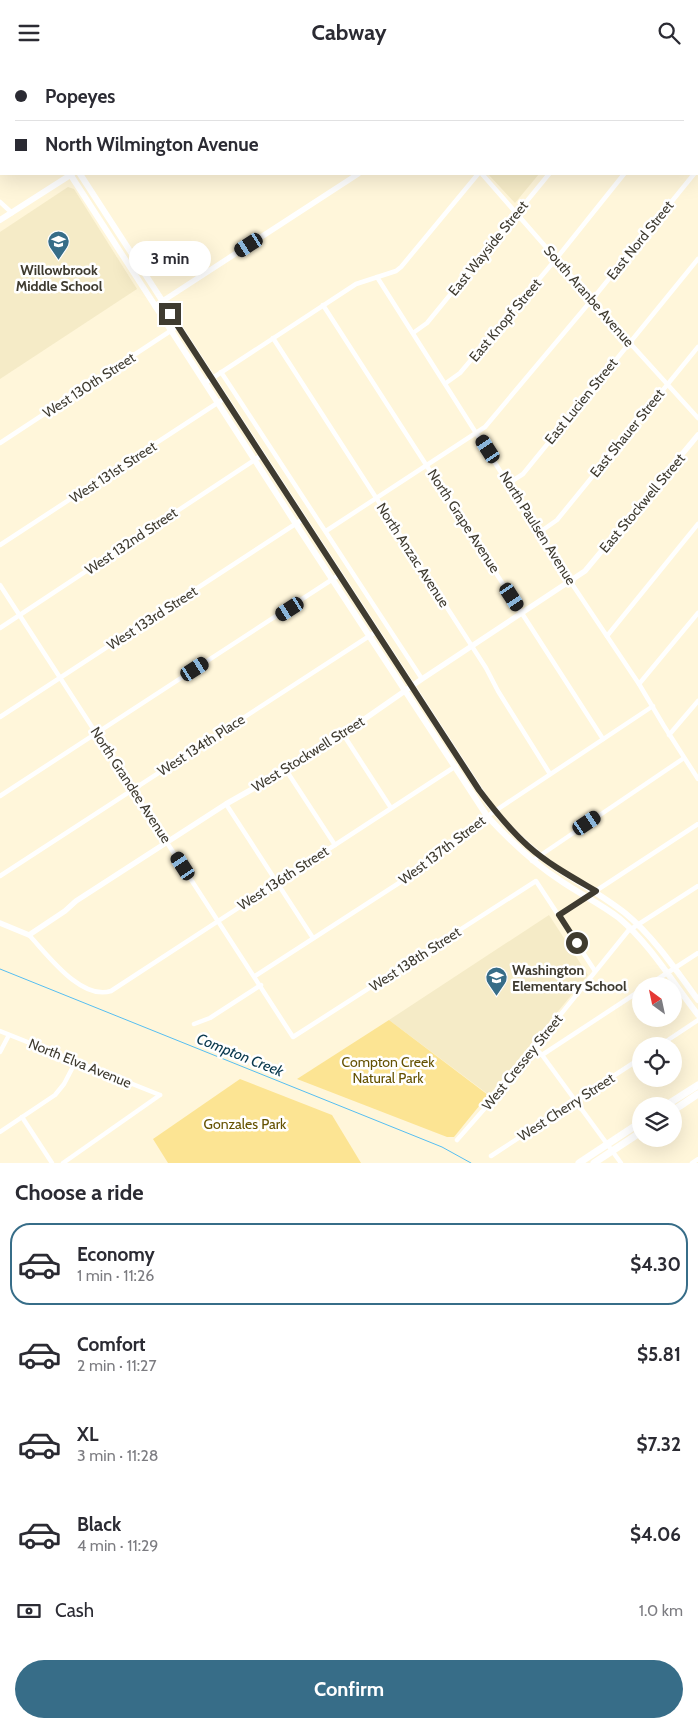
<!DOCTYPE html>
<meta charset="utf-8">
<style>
body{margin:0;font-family:Cabin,sans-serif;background:#f7f7f7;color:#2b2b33;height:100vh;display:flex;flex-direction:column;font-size:19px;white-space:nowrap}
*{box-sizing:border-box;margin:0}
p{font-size:16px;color:#7c7c81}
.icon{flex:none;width:28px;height:28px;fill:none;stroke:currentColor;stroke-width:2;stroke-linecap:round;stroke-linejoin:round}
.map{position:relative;height:1098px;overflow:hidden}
.details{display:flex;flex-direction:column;background:#fff;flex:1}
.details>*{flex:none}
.guide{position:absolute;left:0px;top:0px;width:699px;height:110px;box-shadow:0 5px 20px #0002;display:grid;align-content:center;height:110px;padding:0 15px;background:#fff}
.needle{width:32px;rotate:327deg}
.tools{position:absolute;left:632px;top:912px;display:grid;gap:10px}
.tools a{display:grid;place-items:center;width:50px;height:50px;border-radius:50%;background:#fff;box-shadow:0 5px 20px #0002;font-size:25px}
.end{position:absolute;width:22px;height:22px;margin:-11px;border:6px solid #3f3b30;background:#fff;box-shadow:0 0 0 2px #fff}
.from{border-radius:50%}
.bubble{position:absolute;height:35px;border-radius:18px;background:#fff;box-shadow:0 5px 20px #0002;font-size:16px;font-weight:800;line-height:35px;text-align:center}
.car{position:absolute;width:15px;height:30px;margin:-15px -8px;border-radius:6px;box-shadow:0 0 4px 1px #0007;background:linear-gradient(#222 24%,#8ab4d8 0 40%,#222 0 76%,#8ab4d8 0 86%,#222 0)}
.guide b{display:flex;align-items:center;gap:18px;height:48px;font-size:19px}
.guide b+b{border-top:1px solid #e1e1e2}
.guide i{width:12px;height:12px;background:#2b2b33}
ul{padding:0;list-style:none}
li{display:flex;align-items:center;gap:15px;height:82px;margin:0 10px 8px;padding:0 5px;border:2px solid transparent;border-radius:20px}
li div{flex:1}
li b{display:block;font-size:19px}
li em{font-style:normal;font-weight:800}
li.on{border-color:#376d88}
li>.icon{width:45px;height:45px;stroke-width:1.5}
h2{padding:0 15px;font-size:22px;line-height:60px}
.pay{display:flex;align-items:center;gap:12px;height:55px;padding:0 15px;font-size:19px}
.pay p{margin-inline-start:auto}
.action{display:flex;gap:10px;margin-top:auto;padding:10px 15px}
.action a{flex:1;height:58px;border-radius:30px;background:#376d88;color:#fff;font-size:20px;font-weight:800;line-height:58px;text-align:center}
header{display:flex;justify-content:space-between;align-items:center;height:65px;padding:0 15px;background:#fff;font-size:22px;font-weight:800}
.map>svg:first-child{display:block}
</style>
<header><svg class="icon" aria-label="menu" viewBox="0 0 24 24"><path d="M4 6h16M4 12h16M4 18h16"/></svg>Cabway<svg class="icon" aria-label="search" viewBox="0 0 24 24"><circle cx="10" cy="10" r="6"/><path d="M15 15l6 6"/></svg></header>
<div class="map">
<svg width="698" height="1098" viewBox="0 0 698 1098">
<rect width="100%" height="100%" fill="#fff6da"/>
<g fill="#f5ebc7">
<path d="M488,109H539L515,138Z"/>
<path d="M68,122L74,124L137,224L0,314V167Z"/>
<path d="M549,850L588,910L489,1030L389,955Z"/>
</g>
<g fill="#fce493">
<path d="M389,955L488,1030L454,1072H447L297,1014Z"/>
<path d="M240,1014L332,1050L361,1098H168L153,1074Z"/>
</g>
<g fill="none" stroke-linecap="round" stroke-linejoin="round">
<path stroke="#56bef1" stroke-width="1" d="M0,904L442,1082L471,1098"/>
<g stroke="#fff" stroke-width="4.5">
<path d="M698,35V36"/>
<path d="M482,109L629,277L698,353"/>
<path d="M0,137L12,148"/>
<path d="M377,212L570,516L639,619L664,661L698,714"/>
<path d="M323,240L603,674"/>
<path d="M413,268L427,258L549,109"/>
<path d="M273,273L486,603L498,626L550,709"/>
<path d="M221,307L422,614"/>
<path d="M205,318L356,219L396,206L401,202L478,109"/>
<path d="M446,318L460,308L556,194L624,109"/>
<path d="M0,378L178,261"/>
<path d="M509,418L523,409L698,194"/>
<path d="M326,466L485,362L595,231L694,109"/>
<path d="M540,467L557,455L698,282"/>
<path d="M0,480L225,333"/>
<path d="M0,520L293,972L536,816L595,906"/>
<path d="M0,563L262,390"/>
<path d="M607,571L698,459"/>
<path d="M639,619L698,548"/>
<path d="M0,652L303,454"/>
<path d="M343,669L391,743"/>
<path d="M669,670L698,636"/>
<path d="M286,705L335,780"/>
<path d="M0,731L339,510"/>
<path d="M226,739L313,873"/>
<path d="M532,796L684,693"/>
<path d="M0,811L377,566"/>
<path d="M559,850L698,759"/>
<path d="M29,870C47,889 81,936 111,926L456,701"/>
<path d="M255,911L433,796L468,764L653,641"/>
<path d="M647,921L698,888"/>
<path d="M194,959L210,953L261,920"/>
<path d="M0,966L160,1030"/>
<path d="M659,981L698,955"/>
<path d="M534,982L542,990L621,1098"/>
<path d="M0,987L9,970"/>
<path d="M542,990L641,925"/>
<path d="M22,1052L52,1098"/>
<path d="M0,1067L55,1030L64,1019L76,996"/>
<path d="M457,1075L486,1042L628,866L698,821"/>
<path d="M491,1091L641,993"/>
<path d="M63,1098L160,1030"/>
<path d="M692,1098L698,1094"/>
</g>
<g stroke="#fff" stroke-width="5.5">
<path d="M524,1L526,0"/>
<path d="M155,241L358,109"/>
<path d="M0,858L29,870L65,846L76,836L226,739L286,705L343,669L422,614L585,506L698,370"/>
</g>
<g stroke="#fff" stroke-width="6">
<path d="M9,0L10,1"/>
<path d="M228,1L230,0"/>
<path d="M247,1L249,0"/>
<path d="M0,3L1,5"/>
<path d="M70,109L296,459L487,751C510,776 533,798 561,816C580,829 601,839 619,853C651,880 673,918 698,950"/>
<path d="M80,109L489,739C508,763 530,784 555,802C579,818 602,830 625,848C654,872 676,905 698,935"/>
<path d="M0,155L72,109"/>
</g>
<g stroke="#fff" stroke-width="7">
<path d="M665,1041L698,1020"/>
<path d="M674,1045L698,1029"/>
<path d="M579,1098L641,1057"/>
<path d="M594,1098L641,1067"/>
</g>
</g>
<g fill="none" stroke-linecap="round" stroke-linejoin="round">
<path stroke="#3f3b30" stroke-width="6" d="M170,249L479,725C494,745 509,764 528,781C548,799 572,812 596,826L559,850L577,878"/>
</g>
<defs>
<symbol id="school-pin" viewBox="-11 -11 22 30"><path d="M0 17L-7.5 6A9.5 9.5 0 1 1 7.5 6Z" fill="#376d88" stroke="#fff"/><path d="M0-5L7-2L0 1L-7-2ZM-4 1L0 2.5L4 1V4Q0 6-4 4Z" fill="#fff"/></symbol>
</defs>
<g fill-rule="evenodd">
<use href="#school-pin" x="46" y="164" width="25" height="34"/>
<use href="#school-pin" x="484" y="900" width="25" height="34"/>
</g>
<g text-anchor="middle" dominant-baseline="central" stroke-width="5" stroke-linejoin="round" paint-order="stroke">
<g font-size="14" fill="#3f3b30" stroke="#fff">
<text transform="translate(640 175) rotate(-51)">East Nord Street</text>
<text transform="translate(488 183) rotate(-51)">East Wayside Street</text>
<text transform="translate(589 231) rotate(49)">South Aranbe Avenue</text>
<text transform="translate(505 255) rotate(-50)">East Knopf Street</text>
<text transform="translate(89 320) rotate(-33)">West 130th Street</text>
<text transform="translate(581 336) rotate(-51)">East Lucien Street</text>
<text transform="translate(627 368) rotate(-51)">East Shauer Street</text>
<text transform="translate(113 407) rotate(-33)">West 131st Street</text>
<text transform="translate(642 438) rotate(-50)">East Stockwell Street</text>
<text transform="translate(464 456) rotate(57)">North Grape Avenue</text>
<text transform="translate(538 463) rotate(58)">North Paulsen Avenue</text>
<text transform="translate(131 476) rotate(-34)">West 132nd Street</text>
<text transform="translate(413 490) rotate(57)">North Anzac Avenue</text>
<text transform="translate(152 553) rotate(-33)">West 133rd Street</text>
<text transform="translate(201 680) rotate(-33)">West 134th Place</text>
<text transform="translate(308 689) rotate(-32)">West Stockwell Street</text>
<text transform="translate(131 720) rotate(57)">North Grandee Avenue</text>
<text transform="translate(442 785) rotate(-37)">West 137th Street</text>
<text transform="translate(283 813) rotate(-33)">West 136th Street</text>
<text transform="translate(415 894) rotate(-33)">West 138th Street</text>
<text transform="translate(522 997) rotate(-51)">West Cressey Street</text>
<text transform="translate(80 998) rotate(22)">North Elva Avenue</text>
<text transform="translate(566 1042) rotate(-33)">West Cherry Street</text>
</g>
<g font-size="14" font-weight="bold" fill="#3f3b30" stroke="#fff">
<text x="59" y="205">Willowbrook<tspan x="59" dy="16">Middle School</tspan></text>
<text x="512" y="905" text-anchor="start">Washington<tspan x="512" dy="16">Elementary School</tspan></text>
</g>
<g font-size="14" fill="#645101" stroke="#fff">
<text x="388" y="997">Compton Creek<tspan x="388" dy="16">Natural Park</tspan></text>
<text x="245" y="1059">Gonzales Park</text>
</g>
<g font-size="15" font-style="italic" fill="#07364b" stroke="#fff">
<text transform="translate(240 990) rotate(22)">Compton Creek</text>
</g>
</g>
</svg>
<div class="tools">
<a><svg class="needle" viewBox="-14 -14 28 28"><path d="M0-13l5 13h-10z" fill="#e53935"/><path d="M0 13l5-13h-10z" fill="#7c7c81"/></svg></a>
<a><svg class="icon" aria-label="locate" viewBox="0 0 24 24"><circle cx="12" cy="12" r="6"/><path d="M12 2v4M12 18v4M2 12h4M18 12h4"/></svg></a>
<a><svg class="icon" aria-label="layers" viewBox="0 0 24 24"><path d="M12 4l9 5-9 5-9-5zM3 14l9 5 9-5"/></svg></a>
</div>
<i class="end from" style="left:577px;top:878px"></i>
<i class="end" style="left:170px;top:249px"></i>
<div class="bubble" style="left:129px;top:176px;width:82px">3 min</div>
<i class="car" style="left:249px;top:180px;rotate:237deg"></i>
<i class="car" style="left:488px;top:384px;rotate:327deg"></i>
<i class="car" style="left:512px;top:532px;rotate:147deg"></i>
<i class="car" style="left:290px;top:544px;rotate:237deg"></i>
<i class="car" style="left:195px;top:604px;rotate:57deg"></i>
<i class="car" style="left:587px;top:758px;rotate:56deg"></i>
<i class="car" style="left:183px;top:801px;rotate:327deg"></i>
<div class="guide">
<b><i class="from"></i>Popeyes</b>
<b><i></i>North Wilmington Avenue</b>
</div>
</div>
<section class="details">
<h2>Choose a ride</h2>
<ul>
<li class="on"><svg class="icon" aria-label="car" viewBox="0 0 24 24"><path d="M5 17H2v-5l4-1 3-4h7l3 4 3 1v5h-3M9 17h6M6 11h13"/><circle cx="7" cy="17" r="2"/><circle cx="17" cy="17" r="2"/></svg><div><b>Economy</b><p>1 min · 11:26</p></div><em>$4.30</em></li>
<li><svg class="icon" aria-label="car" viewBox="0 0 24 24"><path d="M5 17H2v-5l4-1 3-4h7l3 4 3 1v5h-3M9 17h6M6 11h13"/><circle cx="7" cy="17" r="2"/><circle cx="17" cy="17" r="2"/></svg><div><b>Comfort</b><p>2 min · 11:27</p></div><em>$5.81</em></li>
<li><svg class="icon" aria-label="car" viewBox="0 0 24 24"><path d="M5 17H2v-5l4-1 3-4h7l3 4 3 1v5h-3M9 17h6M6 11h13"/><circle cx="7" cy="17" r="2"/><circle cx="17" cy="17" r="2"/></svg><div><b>XL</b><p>3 min · 11:28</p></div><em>$7.32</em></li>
<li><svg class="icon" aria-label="car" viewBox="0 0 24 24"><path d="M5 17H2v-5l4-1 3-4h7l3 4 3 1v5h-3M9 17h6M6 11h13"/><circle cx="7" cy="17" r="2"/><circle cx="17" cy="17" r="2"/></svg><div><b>Black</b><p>4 min · 11:29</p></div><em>$4.06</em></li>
</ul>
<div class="pay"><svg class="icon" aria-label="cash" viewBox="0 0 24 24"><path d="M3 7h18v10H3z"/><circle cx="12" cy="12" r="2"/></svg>Cash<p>1.0 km</p></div>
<div class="action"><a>Confirm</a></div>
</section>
